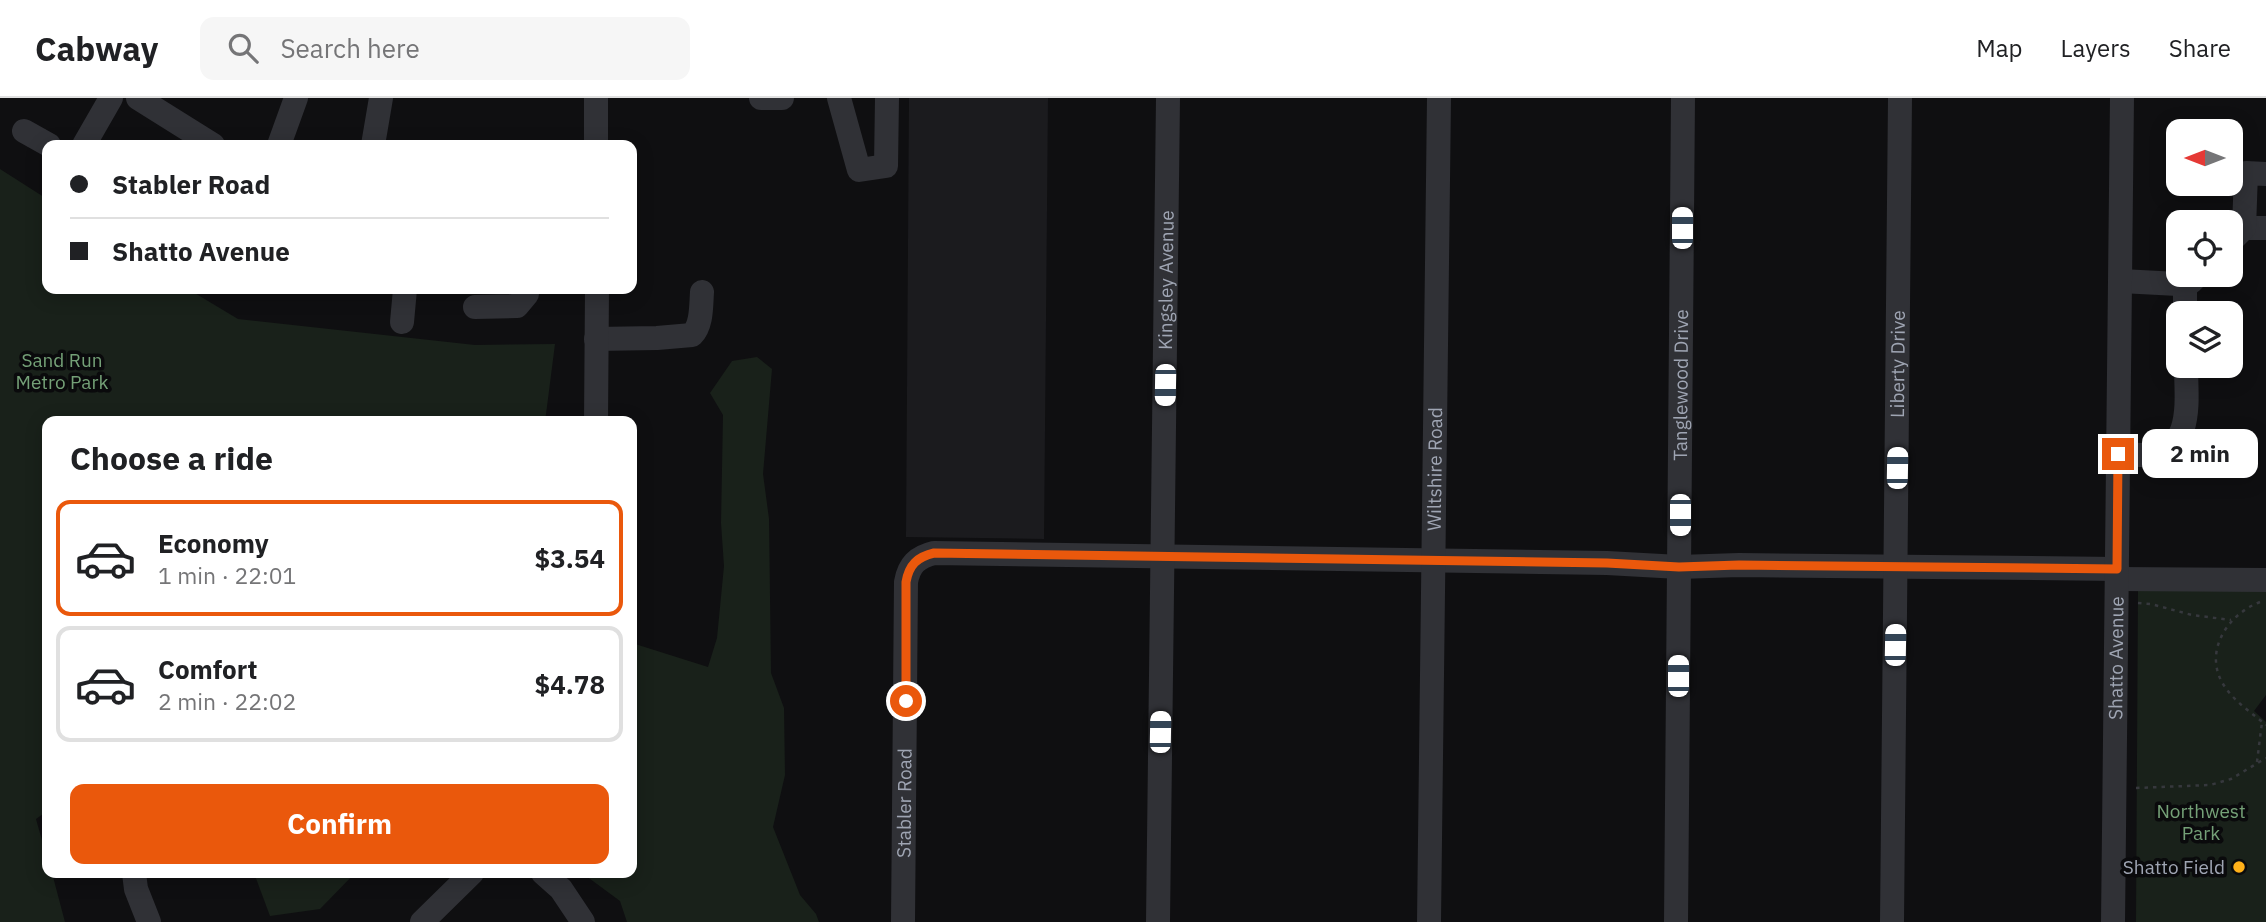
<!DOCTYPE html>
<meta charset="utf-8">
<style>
body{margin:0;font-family:"IBM Plex Sans",sans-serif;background:#f6f6f6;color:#202124;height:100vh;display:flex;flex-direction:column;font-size:26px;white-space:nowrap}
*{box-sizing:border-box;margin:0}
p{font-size:23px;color:#757577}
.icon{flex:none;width:38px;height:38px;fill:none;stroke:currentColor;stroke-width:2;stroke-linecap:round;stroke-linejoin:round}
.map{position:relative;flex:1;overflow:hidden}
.sheet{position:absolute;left:42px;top:318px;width:595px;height:462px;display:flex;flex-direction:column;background:#fff;border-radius:14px;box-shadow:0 4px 18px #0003}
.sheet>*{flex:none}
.top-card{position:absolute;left:42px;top:42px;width:595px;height:154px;border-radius:14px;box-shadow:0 4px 18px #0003;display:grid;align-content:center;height:154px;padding:0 28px;background:#fff}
.needle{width:46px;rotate:270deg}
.controls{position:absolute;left:2166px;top:21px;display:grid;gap:14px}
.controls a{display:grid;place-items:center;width:77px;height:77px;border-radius:14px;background:#fff;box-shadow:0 4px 18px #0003;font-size:35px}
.end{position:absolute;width:32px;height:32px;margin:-16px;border:9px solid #ea580c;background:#fff;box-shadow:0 0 0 4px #fff}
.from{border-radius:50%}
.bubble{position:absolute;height:49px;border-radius:14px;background:#fff;box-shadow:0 4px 18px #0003;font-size:23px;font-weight:800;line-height:49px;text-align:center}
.car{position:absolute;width:21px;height:42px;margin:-21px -10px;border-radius:9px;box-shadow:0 0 5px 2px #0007;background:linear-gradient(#fff 24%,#345 0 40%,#fff 0 76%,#345 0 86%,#fff 0)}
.top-card b{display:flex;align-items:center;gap:24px;height:66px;font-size:26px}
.top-card b+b{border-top:2px solid #e0e0e0}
.top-card i{width:18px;height:18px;background:#202124}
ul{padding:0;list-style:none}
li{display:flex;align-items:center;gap:21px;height:116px;margin:0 14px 10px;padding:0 14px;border:4px solid #e0e0e0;border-radius:14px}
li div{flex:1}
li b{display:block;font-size:26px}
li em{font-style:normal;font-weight:800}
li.active{border-color:#ea580c}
li>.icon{width:63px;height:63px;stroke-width:1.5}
h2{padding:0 28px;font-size:32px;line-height:84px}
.primary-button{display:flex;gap:14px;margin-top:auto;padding:14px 28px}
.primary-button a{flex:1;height:80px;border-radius:14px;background:#ea580c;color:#fff;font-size:28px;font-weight:800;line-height:80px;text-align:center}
header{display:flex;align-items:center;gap:42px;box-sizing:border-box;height:98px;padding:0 35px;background:#fff;border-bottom:2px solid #e0e0e0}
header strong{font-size:33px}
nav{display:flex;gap:38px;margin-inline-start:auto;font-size:24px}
.search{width:490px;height:63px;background:#f6f6f6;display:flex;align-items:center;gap:18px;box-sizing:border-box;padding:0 24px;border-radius:14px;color:#757577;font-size:26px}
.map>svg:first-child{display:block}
</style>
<header>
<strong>Cabway</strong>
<div class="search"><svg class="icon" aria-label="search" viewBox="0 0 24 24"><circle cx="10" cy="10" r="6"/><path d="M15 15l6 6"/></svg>Search here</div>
<nav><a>Map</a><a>Layers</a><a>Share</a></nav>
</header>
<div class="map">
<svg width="2266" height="824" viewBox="0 0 2266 824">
<rect width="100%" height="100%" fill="#0f0f11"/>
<path fill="#1b1b1e" d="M909,0H1048L1044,441L906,439Z"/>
<g fill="#19211a">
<path d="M0,71L47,101V191H188L238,221L475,247L555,246L545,324H47V713L36,721L47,760V775H52L65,824H0Z"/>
<path d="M757,259L772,271L763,376L769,421L771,575L784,610L785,677L773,729L800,797L816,816L819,824H627L620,803L582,775H632V545L708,569L717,540L724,468L721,425L723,317L710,295L732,263Z"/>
<path d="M2138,491H2266V597L2254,613L2266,624V824H2136Z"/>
<path d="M254,775H355L320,811L270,818Z"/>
</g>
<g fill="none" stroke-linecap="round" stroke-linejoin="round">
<g stroke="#36383d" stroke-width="2.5" stroke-dasharray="3.5 5" stroke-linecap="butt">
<path d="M2260,504C2226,517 2202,556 2225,589C2235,604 2252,615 2266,627"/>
<path d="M2138,505L2151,506L2192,517L2231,522"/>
<path d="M2257,664L2262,624"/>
<path d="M2136,690L2210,687L2231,681L2266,660"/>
</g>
<g stroke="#303136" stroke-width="24">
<path d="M138,0L213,47"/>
<path d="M596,0V47"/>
<path d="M761,0H782"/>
<path d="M839,0L859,72L886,68L887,0"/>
<path d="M24,33L49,47"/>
<path d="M84,47L111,0"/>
<path d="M279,47L296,0"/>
<path d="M373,47L381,0"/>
<path d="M2244,130H2266"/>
<path d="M2231,143L2244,130L2246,75L2266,76"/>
<path d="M2121,183L2178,186L2191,184L2198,177"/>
<path d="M2185,185V215"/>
<path d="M475,209L517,208L527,196V191"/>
<path d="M402,224L405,191"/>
<path d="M596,241L657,240L692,237C702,227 701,208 702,194"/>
<path d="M596,324L597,191"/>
<path d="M2118,356C2127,356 2137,357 2146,357C2195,354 2186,302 2186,268"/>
<path d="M2117,481L2266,482"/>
<path d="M134,775L136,791L149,824"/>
<path d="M543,775L561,791L583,824"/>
<path d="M422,824L472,775"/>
<path id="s1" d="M903,824L906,484C909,467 917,459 934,455L1607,465L1679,469L1739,467L2117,471"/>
<path id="s2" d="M1158,824L1168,0"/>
<path id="s3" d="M1429,824L1439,0"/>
<path id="s4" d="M1676,824L1683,0"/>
<path id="s5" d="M1892,824L1900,0"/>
<path id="s6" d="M2113,824L2122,0"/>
</g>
</g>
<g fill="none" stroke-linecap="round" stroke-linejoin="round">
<path stroke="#ea580c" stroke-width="9" d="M906,603V484C909,467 917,459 934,455L1607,465L1679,469L1739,467L2117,471L2118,356"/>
</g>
<circle fill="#ffb119" stroke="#0a0a0c" stroke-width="2.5" cx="2239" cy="769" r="7"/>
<g text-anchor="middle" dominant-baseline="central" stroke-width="7" stroke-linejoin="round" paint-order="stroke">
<g font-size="19" fill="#9fa5b3" stroke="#0a0a0c">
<text stroke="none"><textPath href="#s2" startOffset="642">Kingsley Avenue</textPath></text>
<text stroke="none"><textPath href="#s5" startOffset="558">Liberty Drive</textPath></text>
<text stroke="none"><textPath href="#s4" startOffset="537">Tanglewood Drive</textPath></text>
<text stroke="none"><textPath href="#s3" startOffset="453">Wiltshire Road</textPath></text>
<text stroke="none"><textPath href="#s6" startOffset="264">Shatto Avenue</textPath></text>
<text stroke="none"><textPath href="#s1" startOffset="119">Stabler Road</textPath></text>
</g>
<g font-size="19" fill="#74a077" stroke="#0a0a0c">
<text x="62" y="262">Sand Run<tspan x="62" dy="22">Metro Park</tspan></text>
<text x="2201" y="713">Northwest<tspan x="2201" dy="22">Park</tspan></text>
</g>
<g font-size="19" fill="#9fa5b3" stroke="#0a0a0c" text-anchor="end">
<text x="2225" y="769">Shatto Field</text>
</g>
</g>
</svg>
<div class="controls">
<a><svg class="needle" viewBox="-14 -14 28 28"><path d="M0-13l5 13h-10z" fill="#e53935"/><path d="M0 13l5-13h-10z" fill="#757577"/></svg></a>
<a><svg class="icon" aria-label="locate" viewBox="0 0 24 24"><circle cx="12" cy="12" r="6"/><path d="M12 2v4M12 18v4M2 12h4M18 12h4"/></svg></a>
<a><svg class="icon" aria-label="layers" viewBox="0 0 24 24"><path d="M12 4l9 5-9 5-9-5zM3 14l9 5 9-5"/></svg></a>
</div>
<i class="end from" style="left:906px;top:603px"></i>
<i class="end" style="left:2118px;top:356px"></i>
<div class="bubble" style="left:2142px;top:331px;width:116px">2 min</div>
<i class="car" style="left:1682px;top:130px;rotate:0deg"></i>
<i class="car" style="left:1165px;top:287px;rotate:181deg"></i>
<i class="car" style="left:1897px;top:370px;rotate:1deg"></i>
<i class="car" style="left:1680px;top:417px;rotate:180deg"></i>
<i class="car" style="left:1895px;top:547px;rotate:1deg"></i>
<i class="car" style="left:1678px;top:578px;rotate:0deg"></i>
<i class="car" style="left:1160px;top:634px;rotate:1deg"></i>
<div class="top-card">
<b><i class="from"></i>Stabler Road</b>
<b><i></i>Shatto Avenue</b>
</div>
<section class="sheet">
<h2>Choose a ride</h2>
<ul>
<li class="active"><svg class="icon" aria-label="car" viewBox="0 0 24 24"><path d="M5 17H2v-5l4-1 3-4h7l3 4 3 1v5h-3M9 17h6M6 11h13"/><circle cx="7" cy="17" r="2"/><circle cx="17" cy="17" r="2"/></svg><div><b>Economy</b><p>1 min · 22:01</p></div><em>$3.54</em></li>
<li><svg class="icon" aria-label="car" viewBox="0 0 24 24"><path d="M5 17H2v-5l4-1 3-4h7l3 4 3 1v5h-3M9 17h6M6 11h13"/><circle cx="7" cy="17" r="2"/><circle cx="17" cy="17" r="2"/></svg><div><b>Comfort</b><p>2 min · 22:02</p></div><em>$4.78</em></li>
</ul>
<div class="primary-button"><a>Confirm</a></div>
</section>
</div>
